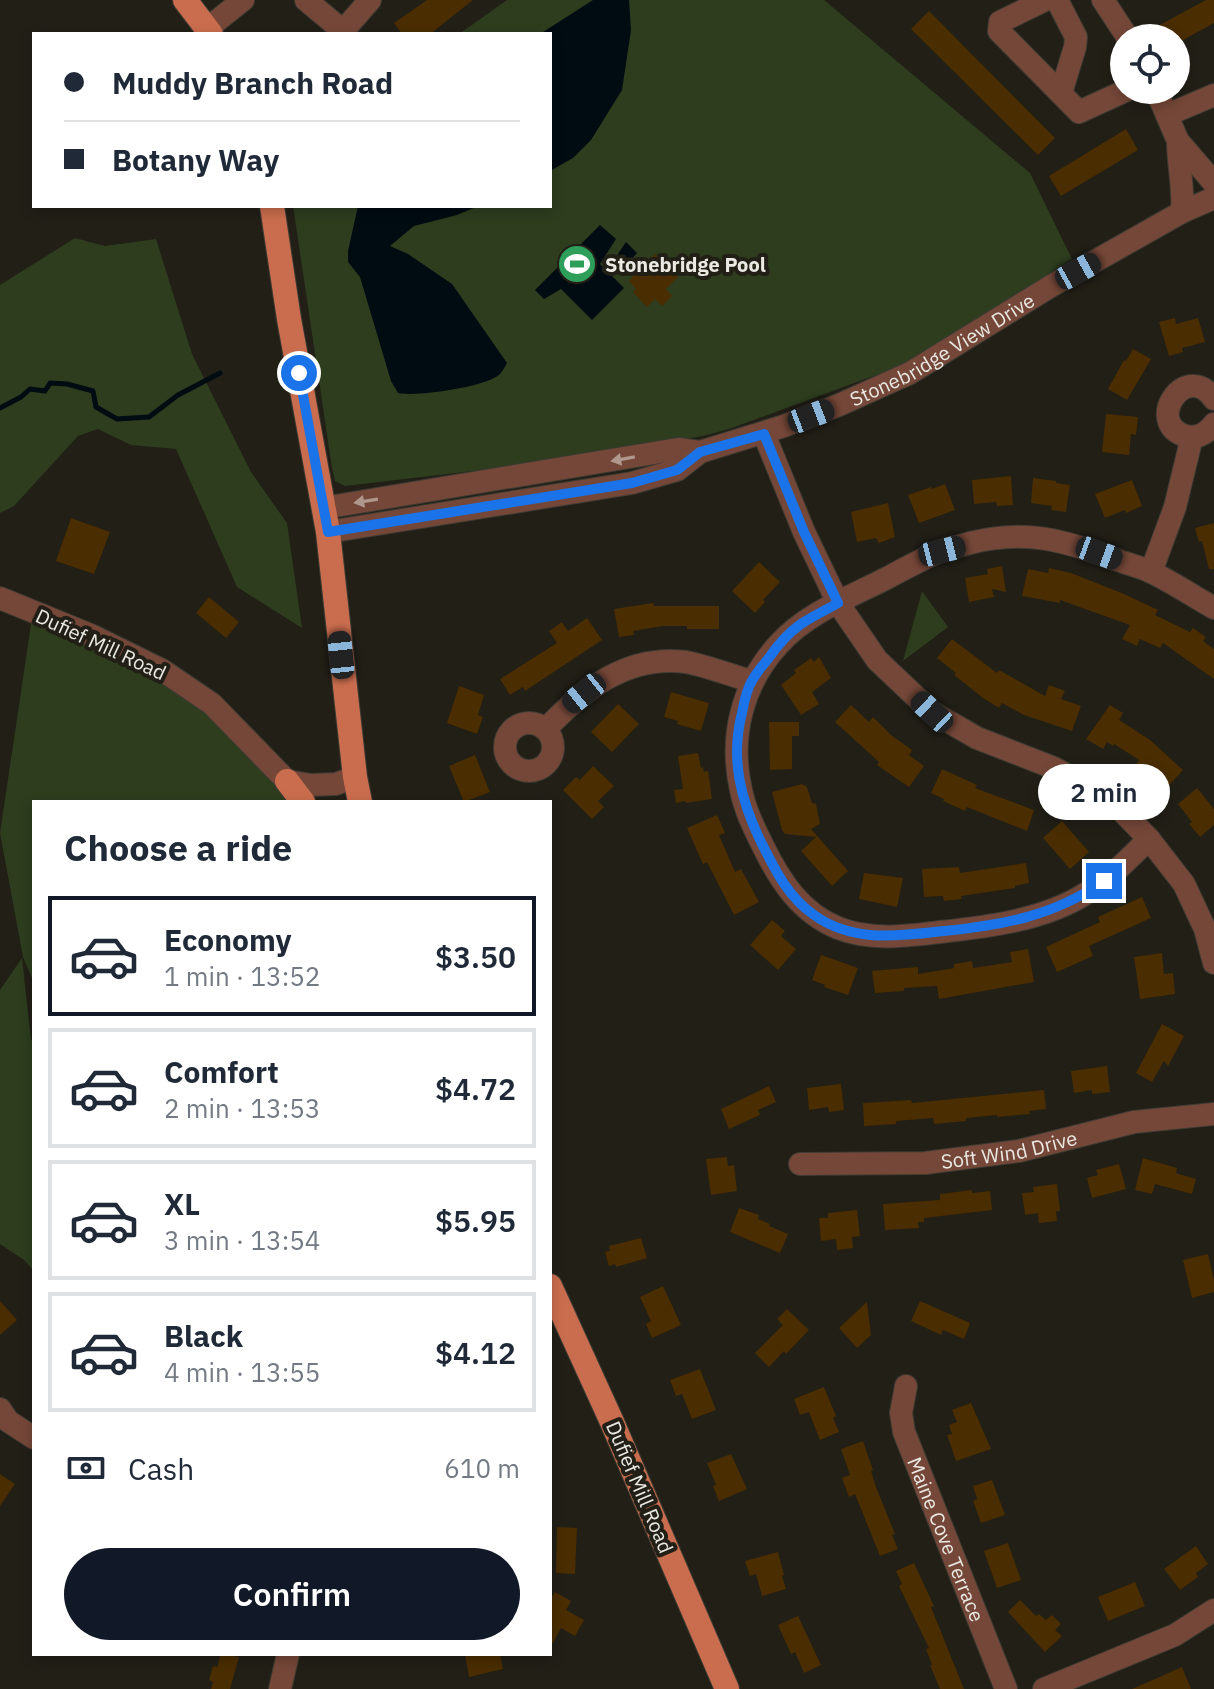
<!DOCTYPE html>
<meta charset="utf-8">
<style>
body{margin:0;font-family:"IBM Plex Sans",sans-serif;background:#f6f6f7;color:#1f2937;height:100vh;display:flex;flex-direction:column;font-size:30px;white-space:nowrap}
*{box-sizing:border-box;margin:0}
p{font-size:26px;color:#747a83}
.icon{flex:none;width:44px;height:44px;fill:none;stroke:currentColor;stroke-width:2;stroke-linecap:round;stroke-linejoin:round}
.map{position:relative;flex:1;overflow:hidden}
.details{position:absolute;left:32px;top:800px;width:520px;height:856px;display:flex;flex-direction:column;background:#fff;border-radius:0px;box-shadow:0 4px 12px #0003}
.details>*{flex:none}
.guide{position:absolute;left:32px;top:32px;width:520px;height:176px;border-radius:0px;box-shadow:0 4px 12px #0003;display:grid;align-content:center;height:176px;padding:0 32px;background:#fff}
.controls{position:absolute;left:1110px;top:24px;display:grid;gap:16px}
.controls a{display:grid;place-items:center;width:80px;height:80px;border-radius:50%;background:#fff;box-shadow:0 4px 12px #0003;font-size:40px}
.end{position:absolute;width:36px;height:36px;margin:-18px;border:10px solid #1a73e8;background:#fff;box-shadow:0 0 0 4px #fff}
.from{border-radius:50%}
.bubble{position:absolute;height:56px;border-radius:28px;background:#fff;box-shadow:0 4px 12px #0003;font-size:26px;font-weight:600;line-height:56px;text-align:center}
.car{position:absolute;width:24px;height:48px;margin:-24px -12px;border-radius:10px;box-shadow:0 0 6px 2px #0007;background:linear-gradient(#222 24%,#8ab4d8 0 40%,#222 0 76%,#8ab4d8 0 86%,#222 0)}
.guide b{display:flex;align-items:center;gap:28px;height:76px;font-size:30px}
.guide b+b{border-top:2px solid #e0e1e3}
.guide i{width:20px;height:20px;background:#1f2937}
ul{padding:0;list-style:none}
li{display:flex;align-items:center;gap:24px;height:120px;margin:0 16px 12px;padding:0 16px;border:4px solid #e0e1e3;border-radius:0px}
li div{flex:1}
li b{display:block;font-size:30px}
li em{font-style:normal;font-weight:600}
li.selected{border-color:#111827}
li>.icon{width:72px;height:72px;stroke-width:1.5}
h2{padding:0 32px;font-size:36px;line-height:96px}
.pay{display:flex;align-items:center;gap:20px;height:88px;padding:0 32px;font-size:30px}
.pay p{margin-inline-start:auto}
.action{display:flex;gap:16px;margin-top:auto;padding:16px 32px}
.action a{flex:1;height:92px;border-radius:48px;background:#111827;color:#fff;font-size:32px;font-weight:600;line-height:92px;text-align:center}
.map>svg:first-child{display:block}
</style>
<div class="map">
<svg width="1214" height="1689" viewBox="0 0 1214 1689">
<rect width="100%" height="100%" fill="#211f16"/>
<g fill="#2d3d1e">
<path d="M507,0H824L1030,173L1072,259L906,364L729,429L703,436L552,462L345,486L335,481L332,468L293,206H550V34H459Z"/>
<path d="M75,238L105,246L156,239L192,354L251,472L287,523L302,628L237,587L176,449L131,445L98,429L78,436L14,506L0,513V285Z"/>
<path d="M922,591L948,627L903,661Z"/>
<path d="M33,611L162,670L303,802H34V983L23,957L0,833Z"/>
<path d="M22,958L31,1040L34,1042V1271L24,1260L0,1244V990Z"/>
</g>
<g fill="#000b12">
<path d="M593,0H629L631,30L622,90L591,140L573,158L550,171V34H540Z"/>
<path d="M358,206H478L457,215L414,226L390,246L408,254L452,284L507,363C506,365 502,372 500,374C487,387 416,397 398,393L391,381L360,277L348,262V251Z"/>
<path d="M600,225L616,239L600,264L624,288L592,320L561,289L544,299L535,290Z"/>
<path d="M626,242L637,253L625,267L616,257Z"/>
</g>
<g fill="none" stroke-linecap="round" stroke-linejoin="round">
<path stroke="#000b12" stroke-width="5" d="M0,408L21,397L30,389L45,391L50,383L67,384L93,391L96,407L117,419L149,417L178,395L220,373"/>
</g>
<g fill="#4a2d00">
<path d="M427,0H473L430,34H402L394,23Z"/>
<path d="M1206,0H1214V23L1176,44V38H1142L1141,35Z"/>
<path d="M929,11L1055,138L1038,155L911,29Z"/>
<path d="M1126,129L1138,150L1061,196L1049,176Z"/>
<path d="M655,254L678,277L666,289L672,296L662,306L655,299L647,307L633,292L636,289L629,281L633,277L630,274L644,260L647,262Z"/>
<path d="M1175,318L1176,324L1198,318L1205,342L1182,348L1183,352L1169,356L1159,322Z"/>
<path d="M1133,349L1151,359L1127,400L1108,389L1124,360L1126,361Z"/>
<path d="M1106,414L1138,417L1136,435L1131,434L1129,455L1102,452Z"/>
<path d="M1011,476L1013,505L997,506L996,502L974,504L972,480Z"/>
<path d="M1033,478L1056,481V483L1070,485L1066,512L1051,510L1052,506L1031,503Z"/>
<path d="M1132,480L1142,506L1126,513L1125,510L1105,518L1095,494Z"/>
<path d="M945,484L955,510L919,523L908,495L931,487L932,489Z"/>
<path d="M888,503L895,537L879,543L876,538L857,542L851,512Z"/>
<path d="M71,518L110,532L94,574L56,561Z"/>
<path d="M1214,523V569H1209L1202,541L1199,542L1195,528Z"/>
<path d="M759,562L780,582L763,600L765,602L755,613L732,591Z"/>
<path d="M1002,566L1006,592L992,589L994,597L969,602L965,578L988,574L987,569Z"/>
<path d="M1049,568L1071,573L1124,594L1158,610L1155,615L1190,632L1193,628L1206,637L1203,641L1214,649V679L1163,643L1160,648L1140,639L1137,646L1122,639L1130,625L1060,600V603L1022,596L1028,569L1048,573Z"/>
<path d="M209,597L239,622L226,638L196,613Z"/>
<path d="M653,603L654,606H719V629H687V626H663L633,631L634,635L619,637L614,609Z"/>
<path d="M587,618L602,640L525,691L523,687L510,695L500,679L557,643L549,631L562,622L568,631Z"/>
<path d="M952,639L997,673L999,670L1045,696L1049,685L1065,691L1061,699L1081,706L1072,731L1024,715L1002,703L999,708L983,698L954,675L956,673L937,658Z"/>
<path d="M819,657L831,678L812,692L819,704L801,715L781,685L796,673L794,670L811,658L814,662Z"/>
<path d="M459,686L484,695L478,715L483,717L477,734L447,723Z"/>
<path d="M671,692L709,703L701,731L677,724L678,721L664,717Z"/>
<path d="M618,704L639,724L612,752L591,732Z"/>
<path d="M851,705L869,722L873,717L891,735L912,750L909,755L924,766L909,787L877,765L879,762L835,722Z"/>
<path d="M1110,705L1123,713L1119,720L1150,740L1183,770L1162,793L1149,781L1152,778L1136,764L1139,760L1114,744L1113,746L1107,742L1103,749L1086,739Z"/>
<path d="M769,722H799V736H792V769L770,770Z"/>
<path d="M698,753L701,768L703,767L704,772L708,771L712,799L686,803L685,801L676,803L674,790L683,789L678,756Z"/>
<path d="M475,755L490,792L464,802L449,766Z"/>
<path d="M593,766L614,786L598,801L604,807L592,819L563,790L576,777L580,780Z"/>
<path d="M942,769L977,785L975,788L1034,810L1027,831L967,807L965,811L943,801L944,799L931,793Z"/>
<path d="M802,784L807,787L812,803L816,804L820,824L811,829L848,871L832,886L801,851L816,837L785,834L782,830L772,792Z"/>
<path d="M1197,788L1214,809V825L1200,837L1189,824L1192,822L1178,804Z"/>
<path d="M717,815L725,833L719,835L735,872L741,869L759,902L734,915L707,862L703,864L687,828Z"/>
<path d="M1062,821L1089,852L1070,869L1043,838Z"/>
<path d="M1026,863L1029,883L1015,886V888L961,896L962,899L944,901L943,896L924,897L922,869L959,867L960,873Z"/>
<path d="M864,873L903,878L897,907L859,899Z"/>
<path d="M1142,897L1151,918L1089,946L1093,956L1057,972L1046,947L1100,922L1098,917Z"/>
<path d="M772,920L785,931L781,936L796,949L778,970L750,945Z"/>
<path d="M1028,949L1034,982L939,999L937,986L904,988V991L875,993L872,971L918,967V974L954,968V964L972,961L973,968L1012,962L1010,952Z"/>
<path d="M1162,953L1164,974L1173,973L1175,994L1140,999L1134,957Z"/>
<path d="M821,955L858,968L848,995L824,987L825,985L812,980Z"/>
<path d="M1162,1024L1184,1036L1168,1066L1164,1061L1152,1082L1136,1073Z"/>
<path d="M1107,1066L1110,1092L1092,1094V1090L1074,1093L1071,1071Z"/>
<path d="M841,1084L844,1110L829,1112L828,1107L809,1110L807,1088Z"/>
<path d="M769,1086L776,1102L758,1110L760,1115L729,1129L721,1109Z"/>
<path d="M1044,1090L1046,1109L1029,1111L1030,1114L997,1117V1115L966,1118V1121L934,1124L933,1118L896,1121V1124L864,1126L863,1103L911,1100L912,1103Z"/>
<path d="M727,1157L728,1166L734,1165L737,1191L711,1195L706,1159Z"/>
<path d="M1143,1158L1177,1168L1176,1173L1196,1179L1192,1194L1155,1184L1152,1194L1135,1190Z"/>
<path d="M1119,1164L1126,1189L1092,1198L1087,1178L1098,1175L1096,1170Z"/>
<path d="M1057,1184L1060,1211H1056L1057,1221L1039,1223L1038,1213L1025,1215L1022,1193L1034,1192L1033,1187Z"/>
<path d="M972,1190V1193L990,1191L992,1210L924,1218V1222H918L919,1228L885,1230L883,1204L940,1200V1194Z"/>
<path d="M739,1208L759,1215L758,1219L770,1224L769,1226L788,1234L780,1253L730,1232Z"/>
<path d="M857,1210L860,1236L852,1237L853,1248L837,1250L836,1239L821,1241L819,1218H828V1213Z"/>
<path d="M641,1238L647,1258L616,1267L615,1264L609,1266L605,1252L610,1251L609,1246Z"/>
<path d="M1208,1254L1214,1280V1292L1192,1298L1183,1260Z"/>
<path d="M663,1286L681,1325L652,1338L646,1324L651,1321L640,1297Z"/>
<path d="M0,1301L17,1320L0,1335Z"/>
<path d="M920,1301L970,1323L964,1339L943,1330L941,1335L911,1321Z"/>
<path d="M867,1302L871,1335L857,1348L839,1328Z"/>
<path d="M787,1309L809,1330L786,1354L784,1351L769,1367L755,1353L783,1325L777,1319Z"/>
<path d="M700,1369L716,1410L692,1419L682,1394L676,1396L670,1380Z"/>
<path d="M824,1387L836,1416L833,1418L839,1432L820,1440L809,1412L800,1415L794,1399Z"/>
<path d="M971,1403L991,1449L956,1461L947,1435L952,1434L949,1425L957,1422L952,1410Z"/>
<path d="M863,1441L873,1470L871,1471L876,1487L895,1534L892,1535L898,1549L880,1556L855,1494L849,1497L842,1478L850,1475L841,1449Z"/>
<path d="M731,1454L747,1489L719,1501L713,1486L716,1485L707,1463Z"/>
<path d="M0,1474L15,1484L0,1506Z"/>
<path d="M992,1480L1005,1515L981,1523L973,1501L977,1499L973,1486Z"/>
<path d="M557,1527L577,1528L575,1574L556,1573Z"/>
<path d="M1008,1543L1021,1580L997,1588L984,1551Z"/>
<path d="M1196,1546L1208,1564L1196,1573L1198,1577L1180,1590L1164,1569Z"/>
<path d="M778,1552L784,1575L782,1576L786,1589L762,1596L756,1574L750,1576L745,1561Z"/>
<path d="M914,1563L934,1606L931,1607L964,1689H940L930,1665H932L926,1649L929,1648L899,1586L902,1584L896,1571Z"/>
<path d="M1135,1582L1145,1606L1108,1621L1098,1597Z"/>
<path d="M555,1592L571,1601L566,1610L584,1620L575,1636L561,1628L550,1648V1600Z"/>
<path d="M1020,1600L1036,1616L1039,1614L1046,1620L1052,1615L1061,1624L1055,1630L1062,1636L1045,1652L1008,1612Z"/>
<path d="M798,1616L821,1665L804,1673L795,1652L791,1654L778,1625Z"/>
<path d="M221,1654L239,1657L230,1689H211L213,1682L209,1680L213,1666L217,1667Z"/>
<path d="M465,1654H500L503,1669L469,1677Z"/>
<path d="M1182,1667L1191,1689H1132Z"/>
</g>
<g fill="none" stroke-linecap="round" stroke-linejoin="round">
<defs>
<g id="minor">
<path d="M306,0L343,31L370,0"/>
<path d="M1045,0L1000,22L999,31L1079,112L1127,90"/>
<path d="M1057,0L1076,37L1075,47L1061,93"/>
<path d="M1103,0L1128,38"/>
<path d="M208,28L243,0"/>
<path d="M1156,90L1178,141L1214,183"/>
<path d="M1167,115L1214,95"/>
<path d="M1178,141C1178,165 1184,188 1182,212"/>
<path d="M1214,399C1186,359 1143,423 1186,436C1198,439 1207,433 1214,424"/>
<path d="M764,434L804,532L838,603L877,660L932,712L977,738L1054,768L1089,787L1117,806L1149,839L1184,884L1205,929L1214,963"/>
<path d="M323,508L678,449L700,452"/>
<path id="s1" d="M328,532L632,483L677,470L700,452L784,426L839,405L910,373L1051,286L1182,212L1214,198"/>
<path d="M1151,572L1175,507L1192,437"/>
<path d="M0,598L93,636L162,670L212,704L287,781L311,785L336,784L355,777"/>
<circle cx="529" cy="747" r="24"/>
<path d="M546,729C583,690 627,654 686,662C707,666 730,675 751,681"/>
<path d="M1149,839C1129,858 1109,880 1085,894C1044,920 987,927 940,932C906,936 871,941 838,928C801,913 780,881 763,846C754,828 745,810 741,790C729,737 742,684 779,644C807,613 850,597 887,578C904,569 922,559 941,551C950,548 960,546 970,543C1026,529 1064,540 1117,560C1128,564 1140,567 1151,572C1172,582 1193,596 1214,608"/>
<path id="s2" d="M800,1164L925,1163L1019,1151L1134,1122L1214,1114"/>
<path id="s3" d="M906,1386L901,1413L904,1432L1006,1689"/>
<path d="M0,1409L8,1421L34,1438"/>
<path d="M280,1689L288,1654"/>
<path d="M1044,1689L1175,1635L1214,1610"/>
</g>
<g id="major">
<path d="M185,0L211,34"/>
<path d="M272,206L289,319L328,532L355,777L360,802"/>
<path d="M287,781L303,802"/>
<path d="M550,1286L612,1422L727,1689"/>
</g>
</defs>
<use href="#minor" stroke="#3d3b33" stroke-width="24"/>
<use href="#major" stroke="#3d3b33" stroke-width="26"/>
<use href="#minor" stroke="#754738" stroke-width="22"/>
<use href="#major" stroke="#ca6d4e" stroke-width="24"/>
</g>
<defs><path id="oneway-solid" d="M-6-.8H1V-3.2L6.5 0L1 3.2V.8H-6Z" transform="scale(2)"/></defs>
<g fill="#b0988e">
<use href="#oneway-solid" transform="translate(623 459) rotate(170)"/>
<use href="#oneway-solid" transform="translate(366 501) rotate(171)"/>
</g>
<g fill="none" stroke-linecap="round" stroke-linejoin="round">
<path stroke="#1a73e8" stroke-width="10" d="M299,373L328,532L632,483L677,470L700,452L764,434L804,532L838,603C826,610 813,616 801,624C788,633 777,646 768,659C763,665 757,672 753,679C747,688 744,702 742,713C730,759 741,801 761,842C775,870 788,897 814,915C853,943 899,936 944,931C1003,925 1054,916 1104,881"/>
</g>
<defs>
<symbol id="stadium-disc" viewBox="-11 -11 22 22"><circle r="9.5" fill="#2e9e5b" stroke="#211f16"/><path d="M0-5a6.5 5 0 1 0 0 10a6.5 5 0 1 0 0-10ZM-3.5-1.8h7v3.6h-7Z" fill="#fff"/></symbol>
</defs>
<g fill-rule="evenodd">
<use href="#stadium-disc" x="555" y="242" width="44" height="44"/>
</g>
<g text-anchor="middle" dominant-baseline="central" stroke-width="8" stroke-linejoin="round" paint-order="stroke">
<g font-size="20" font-weight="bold" fill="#eae9e3" stroke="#211f16" text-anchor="start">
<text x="605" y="264">Stonebridge Pool</text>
</g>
<g font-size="20" fill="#eae9e3" stroke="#211f16">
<text stroke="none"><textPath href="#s1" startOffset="648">Stonebridge View Drive</textPath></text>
<text transform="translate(101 644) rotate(25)">Dufief Mill Road</text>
<text stroke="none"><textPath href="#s2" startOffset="210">Soft Wind Drive</textPath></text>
<text transform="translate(640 1487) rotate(67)">Dufief Mill Road</text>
<text stroke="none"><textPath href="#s3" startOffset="162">Maine Cove Terrace</textPath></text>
</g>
</g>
</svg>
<div class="controls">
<a><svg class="icon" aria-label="locate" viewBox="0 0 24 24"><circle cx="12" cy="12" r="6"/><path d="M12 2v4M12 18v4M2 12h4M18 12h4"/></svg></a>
</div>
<i class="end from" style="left:299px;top:373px"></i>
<i class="end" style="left:1104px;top:881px"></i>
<div class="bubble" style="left:1038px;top:764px;width:132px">2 min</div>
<i class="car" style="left:1078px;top:271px;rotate:61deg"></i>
<i class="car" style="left:811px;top:416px;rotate:69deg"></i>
<i class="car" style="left:942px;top:551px;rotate:76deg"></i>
<i class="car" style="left:1099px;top:553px;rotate:110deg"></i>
<i class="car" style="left:341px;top:655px;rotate:354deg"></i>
<i class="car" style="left:584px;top:693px;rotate:231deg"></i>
<i class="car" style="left:932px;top:712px;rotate:313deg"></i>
<div class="guide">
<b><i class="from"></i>Muddy Branch Road</b>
<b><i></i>Botany Way</b>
</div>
<section class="details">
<h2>Choose a ride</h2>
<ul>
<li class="selected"><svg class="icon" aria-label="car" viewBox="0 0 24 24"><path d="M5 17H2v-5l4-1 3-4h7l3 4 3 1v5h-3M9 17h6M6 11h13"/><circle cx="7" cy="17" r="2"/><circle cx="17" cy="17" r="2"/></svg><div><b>Economy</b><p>1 min · 13:52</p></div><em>$3.50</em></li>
<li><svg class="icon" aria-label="car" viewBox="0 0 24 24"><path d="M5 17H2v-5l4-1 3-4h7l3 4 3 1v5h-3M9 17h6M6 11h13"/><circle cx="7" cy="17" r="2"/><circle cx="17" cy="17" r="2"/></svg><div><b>Comfort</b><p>2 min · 13:53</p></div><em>$4.72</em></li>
<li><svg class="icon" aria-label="car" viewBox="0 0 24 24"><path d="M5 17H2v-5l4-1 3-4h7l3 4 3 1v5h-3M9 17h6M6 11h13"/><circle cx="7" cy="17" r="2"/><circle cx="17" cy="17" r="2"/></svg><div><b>XL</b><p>3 min · 13:54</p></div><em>$5.95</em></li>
<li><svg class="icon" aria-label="car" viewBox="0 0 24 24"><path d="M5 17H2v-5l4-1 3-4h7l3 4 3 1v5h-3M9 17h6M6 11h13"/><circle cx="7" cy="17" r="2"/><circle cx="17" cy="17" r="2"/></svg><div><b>Black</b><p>4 min · 13:55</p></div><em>$4.12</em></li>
</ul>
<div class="pay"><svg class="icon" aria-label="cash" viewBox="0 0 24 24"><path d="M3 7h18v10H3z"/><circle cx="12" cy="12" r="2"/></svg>Cash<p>610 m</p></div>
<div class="action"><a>Confirm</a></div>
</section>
</div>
